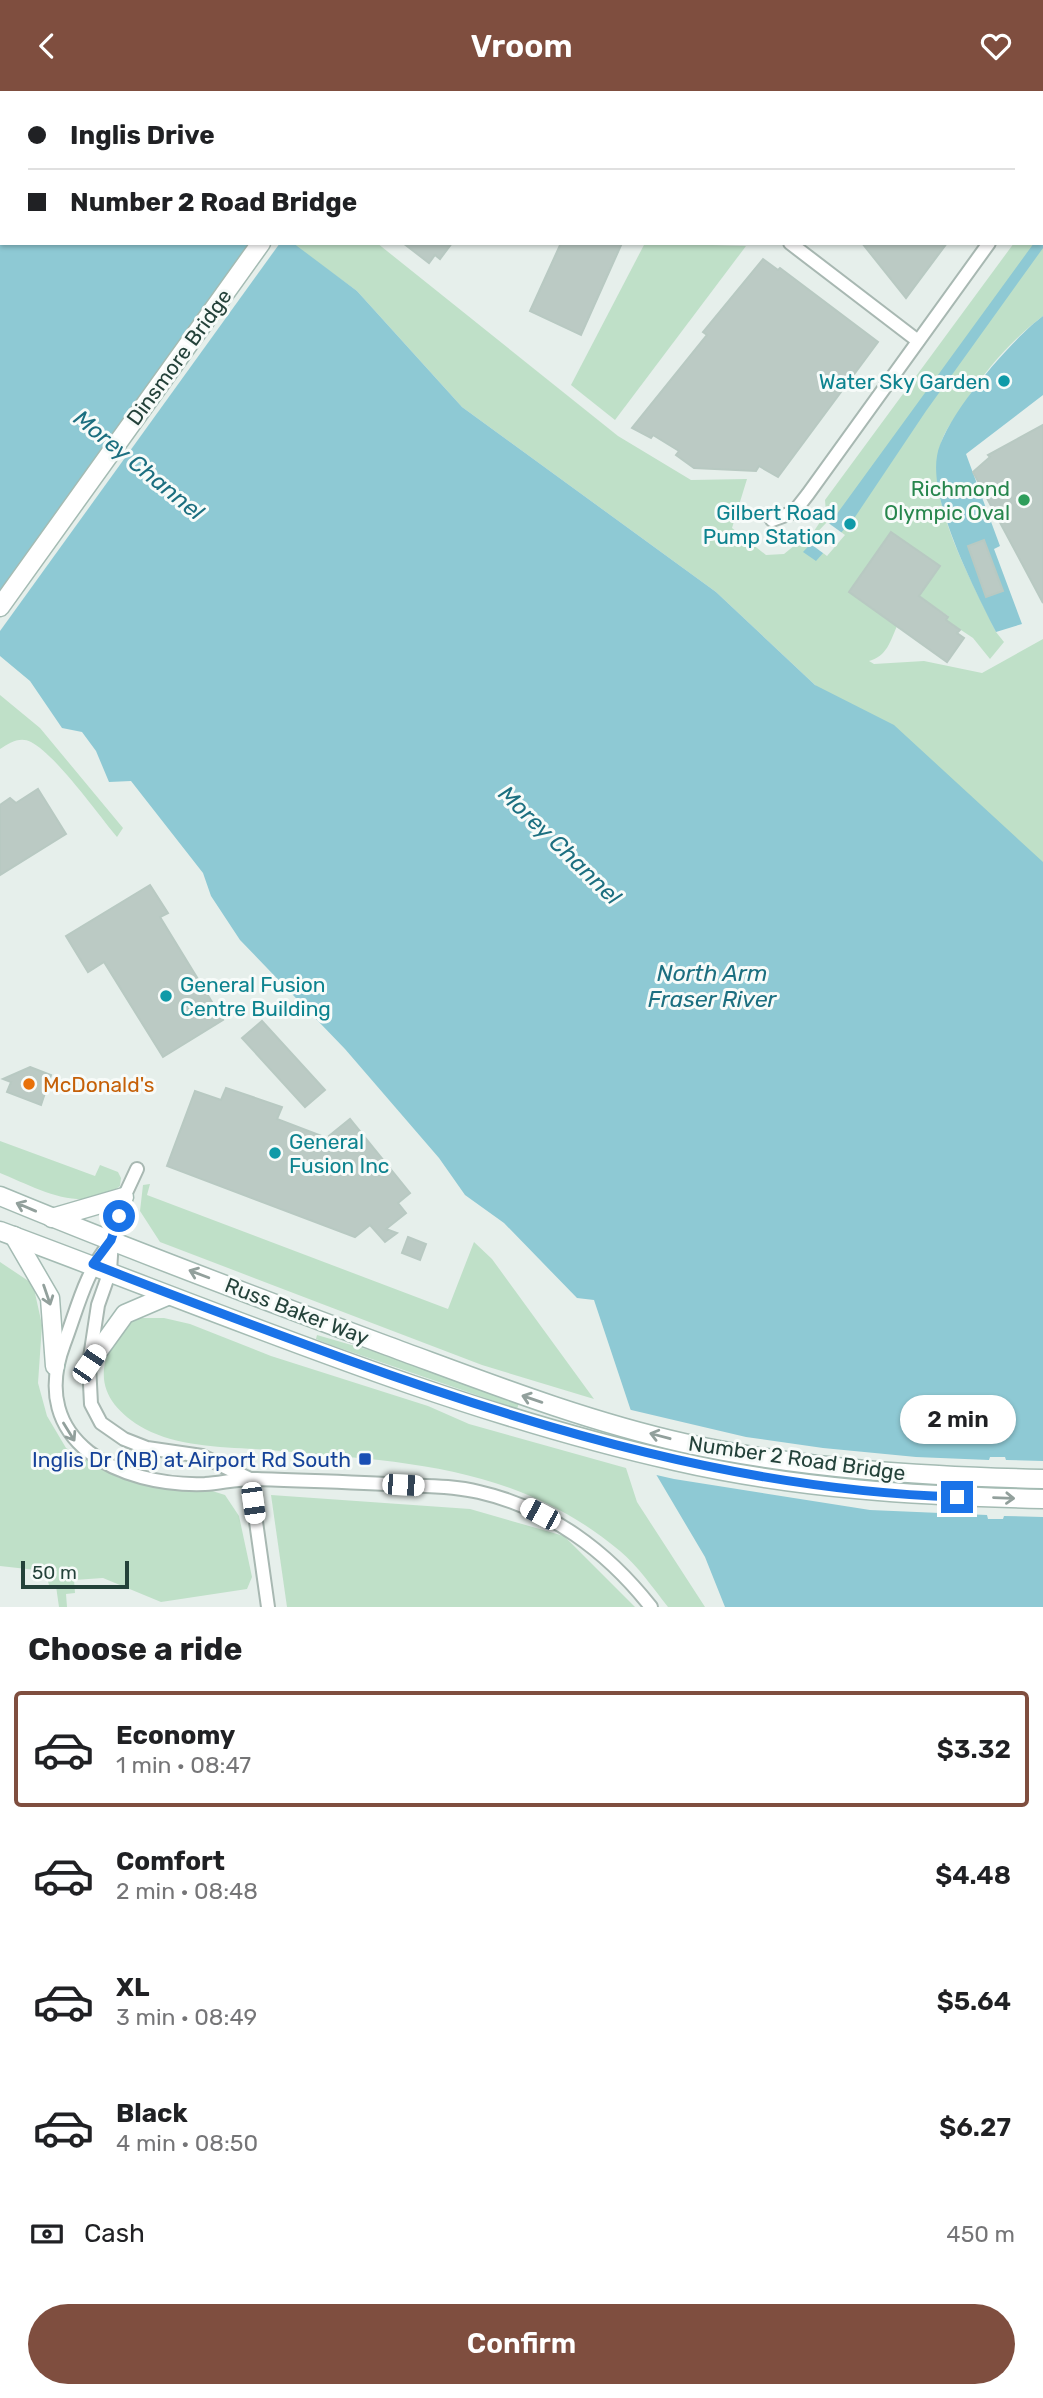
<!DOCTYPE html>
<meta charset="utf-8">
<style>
body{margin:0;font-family:Rubik,sans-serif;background:#f2f2f2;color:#202124;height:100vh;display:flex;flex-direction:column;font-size:26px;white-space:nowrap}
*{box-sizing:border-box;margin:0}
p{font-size:23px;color:#757577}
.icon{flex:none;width:38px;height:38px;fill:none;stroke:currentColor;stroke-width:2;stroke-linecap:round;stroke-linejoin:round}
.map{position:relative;height:1516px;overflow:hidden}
.drawer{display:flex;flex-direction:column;background:#fff;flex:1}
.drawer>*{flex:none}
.top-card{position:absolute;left:0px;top:0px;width:1043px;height:154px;box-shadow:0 2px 5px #0004;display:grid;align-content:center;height:154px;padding:0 28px;background:#fff}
.scale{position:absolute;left:21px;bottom:18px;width:108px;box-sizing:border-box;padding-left:7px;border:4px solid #24423a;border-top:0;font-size:19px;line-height:24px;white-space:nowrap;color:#24423a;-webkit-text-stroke:5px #f7fbf9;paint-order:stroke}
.end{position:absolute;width:32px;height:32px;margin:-16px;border:9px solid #1a73e8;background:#fff;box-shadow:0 0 0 4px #fff}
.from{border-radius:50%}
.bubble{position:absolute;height:49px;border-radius:24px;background:#fff;box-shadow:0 2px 5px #0004;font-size:23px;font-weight:600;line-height:49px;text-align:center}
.car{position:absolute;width:21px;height:42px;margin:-21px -10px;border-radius:9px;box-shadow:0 0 5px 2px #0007;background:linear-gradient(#fff 24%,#345 0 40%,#fff 0 76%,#345 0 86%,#fff 0)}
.top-card b{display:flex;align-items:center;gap:24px;height:66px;font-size:26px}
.top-card b+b{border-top:2px solid #e0e0e0}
.top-card i{width:18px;height:18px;background:#202124}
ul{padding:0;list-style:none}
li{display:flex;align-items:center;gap:21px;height:116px;margin:0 14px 10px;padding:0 14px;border:4px solid transparent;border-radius:7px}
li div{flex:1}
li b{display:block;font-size:26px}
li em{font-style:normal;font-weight:600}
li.active{border-color:#7f4e3f}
li>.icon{width:63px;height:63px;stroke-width:1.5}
h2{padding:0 28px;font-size:32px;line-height:84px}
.pay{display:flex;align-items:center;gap:18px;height:77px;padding:0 28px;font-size:26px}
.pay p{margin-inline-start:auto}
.action{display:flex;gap:14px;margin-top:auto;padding:14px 28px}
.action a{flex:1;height:80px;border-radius:42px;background:#7f4e3f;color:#fff;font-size:28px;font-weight:600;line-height:80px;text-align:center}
header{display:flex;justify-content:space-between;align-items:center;height:91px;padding:0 28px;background:#7f4e3f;color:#fff;font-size:32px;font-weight:600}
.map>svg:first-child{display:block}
</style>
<header><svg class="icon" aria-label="back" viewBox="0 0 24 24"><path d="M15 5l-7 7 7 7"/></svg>Vroom<svg class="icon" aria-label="heart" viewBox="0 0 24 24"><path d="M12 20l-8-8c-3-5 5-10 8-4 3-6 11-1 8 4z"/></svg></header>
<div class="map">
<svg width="1043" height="1516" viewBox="0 0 1043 1516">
<rect width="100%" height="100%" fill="#e6efeb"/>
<g fill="#bfe0c8">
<path d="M1043,112V225C1014,247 987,277 967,308C960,321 947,335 942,349C921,406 973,490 996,541L1004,551L990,568L973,547L946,529L948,525L919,505L939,475L891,441L849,501L897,535C890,551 887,565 869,570L874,573L924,570L982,582L1043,548V820L815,594L716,501L462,316L357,200L291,152H377L618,345L691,389L747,388L732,437L766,464L784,463L800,450L808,449L826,422L825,409L1014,152H1041Z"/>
<path d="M645,152L746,155L615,329L571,294Z"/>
<path d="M0,604L40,637L123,737L117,746C97,722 56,664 31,651C20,645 9,652 0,658Z"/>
<path d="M0,1050L95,1085L100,1074L118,1081L121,1087L120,1095C84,1125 37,1097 0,1082Z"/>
<path d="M150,1093L147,1104L448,1218L474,1151L492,1168L594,1308L482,1274L160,1151L140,1120L143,1094Z"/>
<path d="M0,1171L33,1193L42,1234L38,1292L47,1325L66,1357L119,1387L206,1398L225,1404L239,1425L252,1486L247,1498L161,1511L103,1487L74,1489L75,1502L66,1503L67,1516H59L56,1495L49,1494L45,1480L0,1475Z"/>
<path d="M139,1227H164L190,1233L271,1265L428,1315L469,1333L626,1377L637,1411L705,1516H668C653,1497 638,1475 620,1460C515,1372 399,1371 270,1359C229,1356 181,1357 145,1338C106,1316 91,1286 116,1247C123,1237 127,1231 139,1227Z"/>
<path d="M317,1244L386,1264L519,1312L517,1318L331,1254L316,1248Z"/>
<path d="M271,1404L470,1418L564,1445L635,1516H287Z"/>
</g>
<g fill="#8ec9d4">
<path d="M0,0L73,2H2V152H293L357,200L462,316L716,501L815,594L894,634L1043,771V1516H725L705,1466L647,1368L594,1209L577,1207L504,1132L465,1104L439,1067L345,958L240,849L211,805L203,782L131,690L109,691L96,660L82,641L62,637L30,590L0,565Z"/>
<path d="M1043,140V157L926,320L855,426L816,470L803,461L831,431L1034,152H1041Z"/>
<path d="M1043,225V304L966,363L1000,455L994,458L1022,533L996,541C975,499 929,411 937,365C943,327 1012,248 1043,225Z"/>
</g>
<g fill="#e6efeb">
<path d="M250,152H280L0,540V499Z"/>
<path d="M827,431L845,444L827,465L808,451Z"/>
<path d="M627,1318L746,1346L823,1357L916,1366L989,1369L990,1366H1005L1006,1369L1043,1370V1426L1004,1425L1003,1428H988L987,1424L870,1419L674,1388L652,1383L644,1369Z"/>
</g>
<g fill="#bbcac4" stroke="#b8c9c2" stroke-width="2">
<path d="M403,152H452L440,168L435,164L429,172Z"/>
<path d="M561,152H622L581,244L530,220Z"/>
<path d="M862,152H947L906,207Z"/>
<path d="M763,168L778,179L780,177L878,251L778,386L759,375L756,380L694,377L676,364L679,360L653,344L651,347L632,337L707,244L703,241Z"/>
<path d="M1043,334V512L973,381L990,366L988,364Z"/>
<path d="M891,441L940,475L919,505L948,526L946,529L960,539L957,542L964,547L947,571L849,501Z"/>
<path d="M984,449L1003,500L986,506L968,455Z"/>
<path d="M38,698L66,743L0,784V714L10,707L16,712Z"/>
<path d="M150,794L168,822L160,826L223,929L163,966L104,871L88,881L66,845Z"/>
<path d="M262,930L325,999L305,1016L242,947Z"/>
<path d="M30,976L51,984L41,1014L7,1001L11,991L3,988Z"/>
<path d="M226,997L282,1016L277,1028L332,1049L329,1045L350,1028L410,1102L398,1112L406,1122L386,1138L397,1142L385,1151L370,1134L355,1146L167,1075L195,1000L221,1009Z"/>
<path d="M408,1146L426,1153L420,1169L402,1162Z"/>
</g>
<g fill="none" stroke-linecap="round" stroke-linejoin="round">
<defs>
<g id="street">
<path d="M210,0L212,2"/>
<path d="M676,2L677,0"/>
<path d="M1041,80L1043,77"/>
<path d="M790,152L918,250"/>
<path d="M772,429L794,421L808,403L989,152"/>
<path d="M137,1078L124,1106L112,1149L110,1180L98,1214L89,1273L91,1313L101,1332L124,1348L147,1357L202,1365L250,1388"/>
<path d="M112,1149C84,1184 79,1213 64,1253C27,1351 120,1396 205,1393C222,1392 239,1387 257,1388C306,1390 356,1391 405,1394C429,1395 455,1395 479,1401C549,1417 607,1460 651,1516"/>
<path d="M250,1388L268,1516"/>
</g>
<g id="secondary">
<path d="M969,0L972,2"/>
<path d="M375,2L377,0"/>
<path d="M1041,52L1043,53"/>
<path d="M0,516L261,152"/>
<path d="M0,1105C128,1158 258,1207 388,1255C486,1291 582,1329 684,1352C803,1378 922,1385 1043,1388"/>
<path d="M52,1127L124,1106"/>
<path d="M0,1140C219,1221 447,1319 675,1370C797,1398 919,1405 1043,1408"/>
<path d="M14,1145L50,1207L55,1275"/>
<path d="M89,1273L125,1223L167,1205"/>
</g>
</defs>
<use href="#street" stroke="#a8b8b2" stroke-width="16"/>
<use href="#secondary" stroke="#a4bbb3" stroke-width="21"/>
<use href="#street" stroke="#fff" stroke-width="12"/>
<use href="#secondary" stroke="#fff" stroke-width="18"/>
</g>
<defs><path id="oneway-shaft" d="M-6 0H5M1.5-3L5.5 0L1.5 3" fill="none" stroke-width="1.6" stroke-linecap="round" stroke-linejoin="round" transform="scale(1.75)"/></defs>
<g stroke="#92a09c">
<use href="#oneway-shaft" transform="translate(26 1116) rotate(-157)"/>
<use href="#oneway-shaft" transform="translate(199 1183) rotate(-159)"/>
<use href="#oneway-shaft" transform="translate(47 1204) rotate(71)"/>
<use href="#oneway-shaft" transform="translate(532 1308) rotate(-161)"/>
<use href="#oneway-shaft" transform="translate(69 1341) rotate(58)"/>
<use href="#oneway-shaft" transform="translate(660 1345) rotate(-165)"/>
<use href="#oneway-shaft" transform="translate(1004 1407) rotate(2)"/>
</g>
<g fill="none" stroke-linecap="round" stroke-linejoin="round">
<path stroke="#1a73e8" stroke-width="9" d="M119,1125L111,1149L93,1173C176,1206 260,1237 345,1268C544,1340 745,1399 957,1406"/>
</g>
<g fill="#0f9aa8" stroke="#f7fbf9" stroke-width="2.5">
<circle cx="1004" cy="290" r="7"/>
<circle cx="850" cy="433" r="7"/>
<circle cx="166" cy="905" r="7"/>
<circle cx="275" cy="1062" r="7"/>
</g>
<circle fill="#2e9e5b" stroke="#f7fbf9" stroke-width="2.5" cx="1024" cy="409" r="7"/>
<circle fill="#e8710a" stroke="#f7fbf9" stroke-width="2.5" cx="29" cy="993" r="7"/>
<rect fill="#1a4fb4" stroke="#f7fbf9" stroke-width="2.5" x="358" y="1361" width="14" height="14" rx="3.5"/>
<g text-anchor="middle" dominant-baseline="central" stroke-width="6" stroke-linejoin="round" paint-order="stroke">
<g font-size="21" fill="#24423a" stroke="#f7fbf9">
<text transform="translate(179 266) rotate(-54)">Dinsmore Bridge</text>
<text transform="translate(297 1220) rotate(21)">Russ Baker Way</text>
<text transform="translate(797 1367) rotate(8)">Number 2 Road Bridge</text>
</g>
<g font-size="21" fill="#0d838f" stroke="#f7fbf9" text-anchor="end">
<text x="990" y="290">Water Sky Garden</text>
<text x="836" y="421">Gilbert Road<tspan x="836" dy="24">Pump Station</tspan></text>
<text x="180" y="893" text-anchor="start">General Fusion<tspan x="180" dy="24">Centre Building</tspan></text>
<text x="289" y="1050" text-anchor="start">General<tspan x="289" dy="24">Fusion Inc</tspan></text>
</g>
<g font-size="21" fill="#27864d" stroke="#f7fbf9" text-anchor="end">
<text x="1010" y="397">Richmond<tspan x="1010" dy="24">Olympic Oval</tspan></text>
</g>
<g font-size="21" fill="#c56008" stroke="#f7fbf9" text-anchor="start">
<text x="43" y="993">McDonald's</text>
</g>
<g font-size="21" fill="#164399" stroke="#f7fbf9" text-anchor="end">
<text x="351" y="1368">Inglis Dr (NB) at Airport Rd South</text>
</g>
<g font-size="23" font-style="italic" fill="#1c6f80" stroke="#f7fbf9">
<text transform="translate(139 374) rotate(39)">Morey Channel</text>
<text transform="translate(560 754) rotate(44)">Morey Channel</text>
<text x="712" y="882">North Arm<tspan x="712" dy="26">Fraser River</tspan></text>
</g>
</g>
</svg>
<div class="scale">50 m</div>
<i class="end from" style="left:119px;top:1125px"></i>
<i class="end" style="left:957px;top:1406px"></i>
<div class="bubble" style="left:900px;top:1304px;width:116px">2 min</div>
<i class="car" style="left:89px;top:1273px;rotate:34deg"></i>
<i class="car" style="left:403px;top:1394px;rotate:93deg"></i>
<i class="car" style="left:253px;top:1412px;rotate:172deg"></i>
<i class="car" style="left:540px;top:1423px;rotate:298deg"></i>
<div class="top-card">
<b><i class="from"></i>Inglis Drive</b>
<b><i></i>Number 2 Road Bridge</b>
</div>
</div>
<section class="drawer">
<h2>Choose a ride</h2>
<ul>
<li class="active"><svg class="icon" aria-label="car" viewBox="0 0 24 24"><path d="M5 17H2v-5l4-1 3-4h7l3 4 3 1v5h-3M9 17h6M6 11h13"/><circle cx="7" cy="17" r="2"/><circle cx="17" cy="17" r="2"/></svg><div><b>Economy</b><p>1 min · 08:47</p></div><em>$3.32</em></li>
<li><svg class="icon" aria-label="car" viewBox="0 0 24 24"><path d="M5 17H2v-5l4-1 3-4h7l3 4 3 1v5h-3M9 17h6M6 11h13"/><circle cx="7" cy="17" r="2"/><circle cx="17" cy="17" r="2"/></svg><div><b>Comfort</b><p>2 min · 08:48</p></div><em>$4.48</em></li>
<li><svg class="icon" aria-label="car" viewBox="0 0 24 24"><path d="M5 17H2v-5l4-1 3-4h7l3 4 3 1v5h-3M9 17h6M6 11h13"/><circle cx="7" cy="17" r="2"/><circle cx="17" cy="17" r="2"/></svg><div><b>XL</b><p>3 min · 08:49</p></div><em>$5.64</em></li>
<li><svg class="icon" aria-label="car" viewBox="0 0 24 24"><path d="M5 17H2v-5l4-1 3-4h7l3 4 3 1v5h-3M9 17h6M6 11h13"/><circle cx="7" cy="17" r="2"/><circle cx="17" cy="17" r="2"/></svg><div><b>Black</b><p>4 min · 08:50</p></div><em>$6.27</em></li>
</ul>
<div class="pay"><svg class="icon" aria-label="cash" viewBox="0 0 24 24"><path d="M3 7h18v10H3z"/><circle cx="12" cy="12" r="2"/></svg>Cash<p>450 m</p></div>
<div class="action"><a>Confirm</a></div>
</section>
